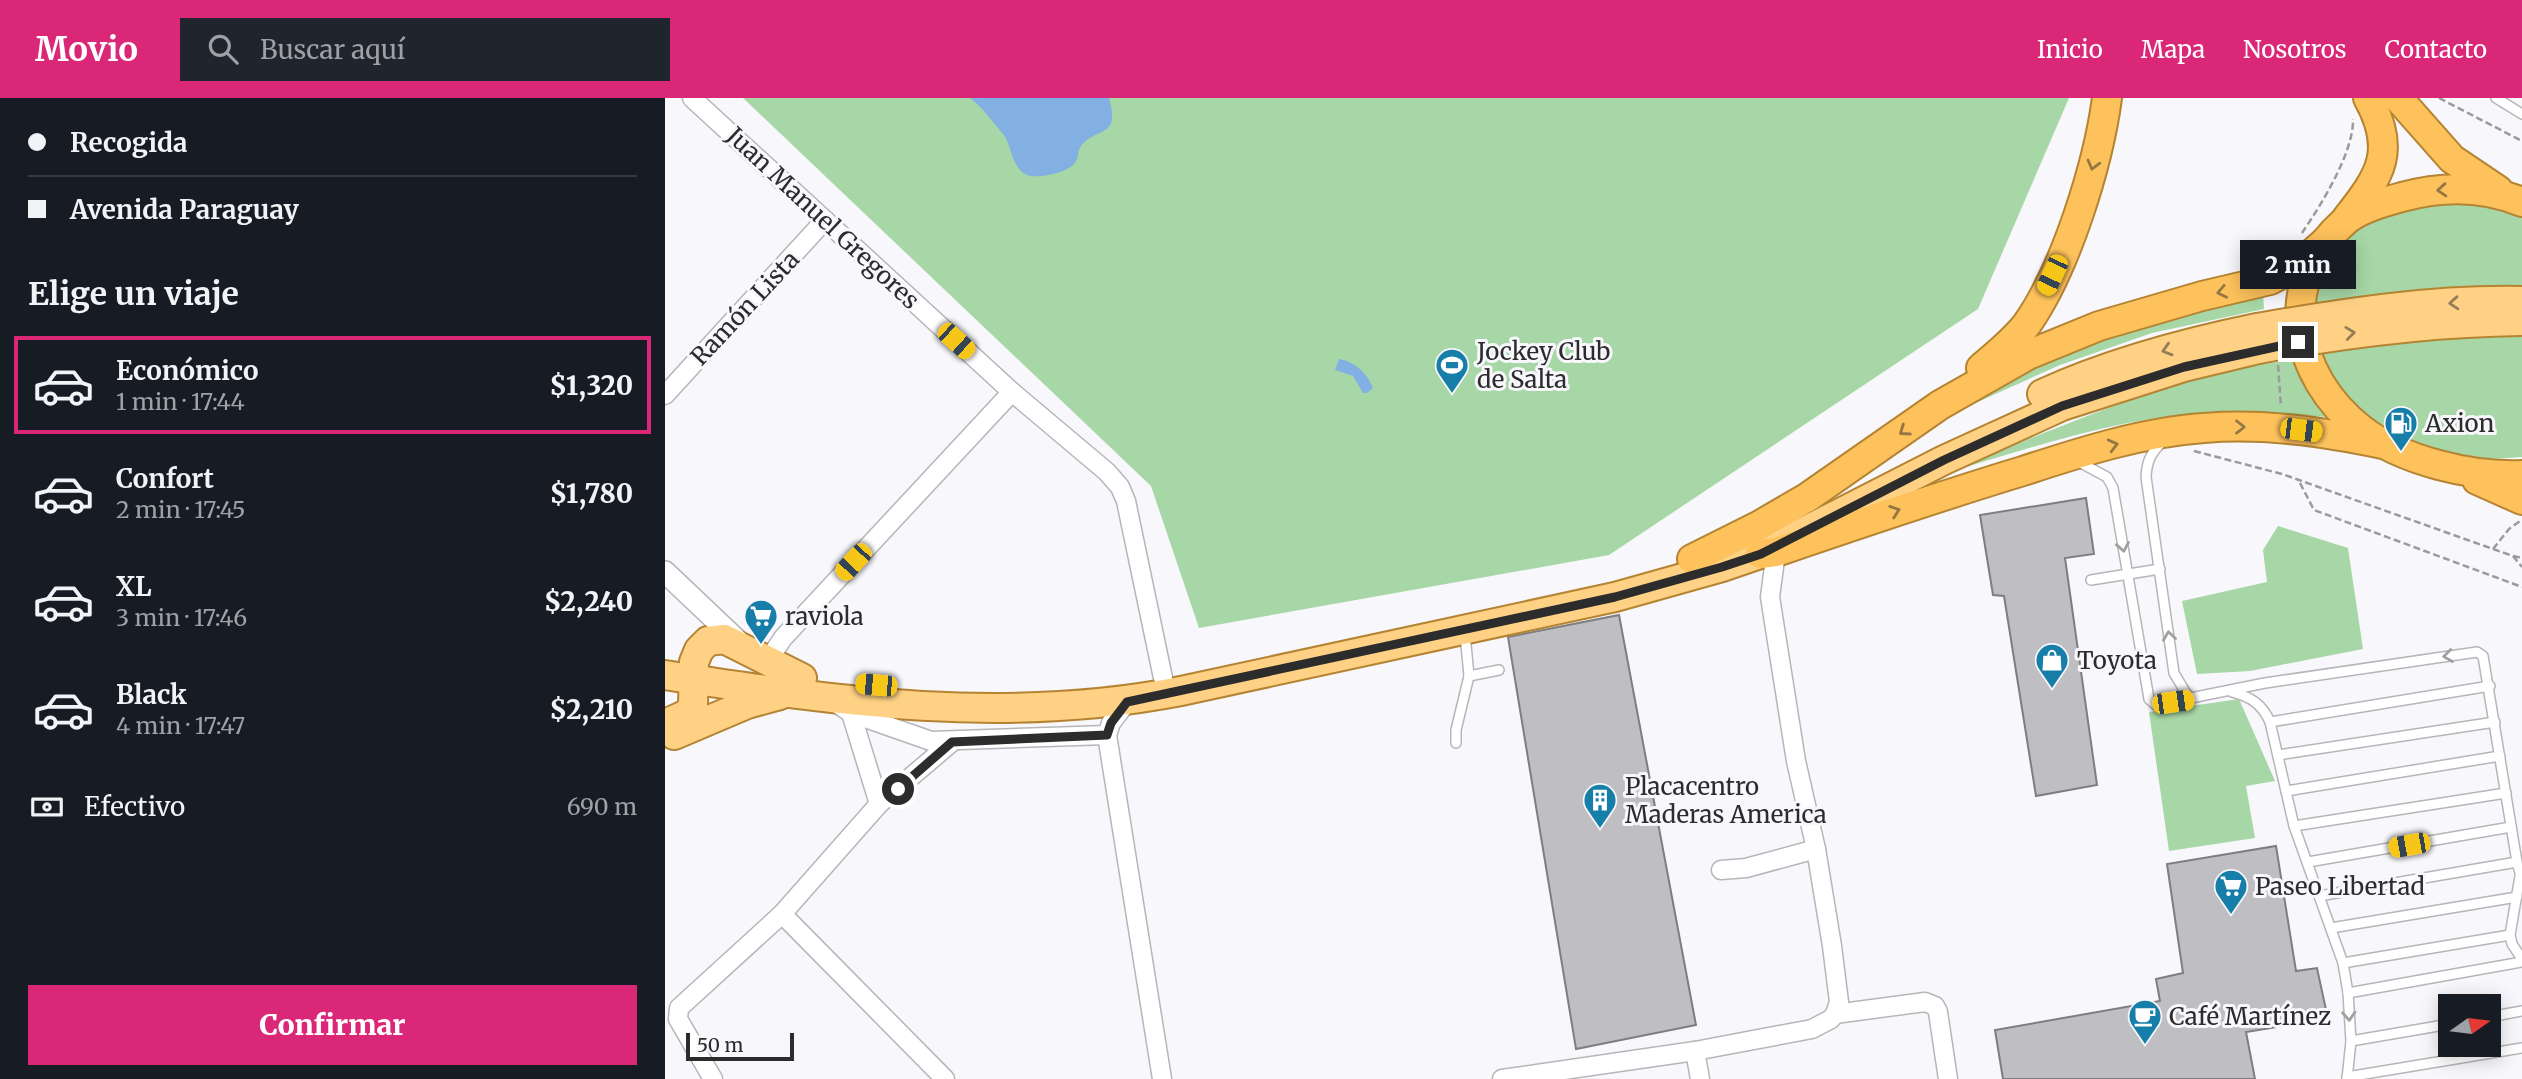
<!DOCTYPE html>
<html lang="es">
<meta charset="utf-8">
<style>
body{margin:0;font-family:Merriweather,serif;background:#20242c;color:#f1f3f6;height:100vh;display:flex;flex-direction:column;font-size:26px;white-space:nowrap}
*{box-sizing:border-box;margin:0}
p{font-size:23px;color:#9ea1a6}
.icon{flex:none;width:38px;height:38px;fill:none;stroke:currentColor;stroke-width:2;stroke-linecap:round;stroke-linejoin:round}
.map{position:relative;flex:1;overflow:hidden}
.side{display:flex;flex-direction:column;background:#171b24;width:665px}
.side>*{flex:none}
.guide{display:grid;align-content:center;height:154px;padding:0 28px;background:#171b24}
.needle{width:46px;rotate:76deg}
.fabs{position:absolute;left:1773px;top:896px;display:grid;gap:14px}
.fabs a{display:grid;place-items:center;width:63px;height:63px;border-radius:0px;background:#171b24;box-shadow:0 4px 18px #0003;font-size:35px}
.scale{position:absolute;left:21px;bottom:18px;width:108px;box-sizing:border-box;padding-left:7px;border:4px solid #2c2c2d;border-top:0;font-size:19px;line-height:24px;white-space:nowrap;color:#2c2c2d;-webkit-text-stroke:5px #f8f7fb;paint-order:stroke}
.end{position:absolute;width:32px;height:32px;margin:-16px;border:9px solid #2c2c2d;background:#fff;box-shadow:0 0 0 4px #fff}
.from{border-radius:50%}
.bubble{position:absolute;height:49px;border-radius:0px;background:#171b24;box-shadow:0 4px 18px #0003;font-size:23px;font-weight:800;line-height:49px;text-align:center}
.car{position:absolute;width:21px;height:42px;margin:-21px -10px;border-radius:9px;box-shadow:0 0 5px 2px #0007;background:linear-gradient(#f5c518 24%,#345 0 40%,#f5c518 0 76%,#345 0 86%,#f5c518 0)}
.guide b{display:flex;align-items:center;gap:24px;height:66px;font-size:26px}
.guide b+b{border-top:2px solid #363941}
.guide i{width:18px;height:18px;background:#f1f3f6}
ul{padding:0;list-style:none}
li{display:flex;align-items:center;gap:21px;height:98px;margin:0 14px 10px;padding:0 14px;border:4px solid transparent;border-radius:0px}
li div{flex:1}
li b{display:block;font-size:26px}
li em{font-style:normal;font-weight:800}
li.selected{border-color:#db2777}
li>.icon{width:63px;height:63px;stroke-width:1.5}
h2{padding:0 28px;font-size:32px;line-height:84px}
.pay{display:flex;align-items:center;gap:18px;height:77px;padding:0 28px;font-size:26px}
.pay p{margin-inline-start:auto}
.action{display:flex;gap:14px;margin-top:auto;padding:14px 28px}
.action a{flex:1;height:80px;border-radius:0px;background:#db2777;color:#fff;font-size:28px;font-weight:800;line-height:80px;text-align:center}
header{display:flex;align-items:center;gap:42px;box-sizing:border-box;height:98px;padding:0 35px;background:#db2777;color:#fff}
header strong{font-size:33px}
nav{display:flex;gap:38px;margin-inline-start:auto;font-size:24px}
.search{width:490px;height:63px;background:#20242c;display:flex;align-items:center;gap:18px;box-sizing:border-box;padding:0 24px;border-radius:0px;color:#9ea1a6;font-size:26px}
main{display:flex;flex:1;min-height:0}
.map>svg:first-child{display:block}
</style>
<header>
<strong>Movio</strong>
<div class="search"><svg class="icon" aria-label="search" viewBox="0 0 24 24"><circle cx="10" cy="10" r="6"/><path d="M15 15l6 6"/></svg>Buscar aquí</div>
<nav><a>Inicio</a><a>Mapa</a><a>Nosotros</a><a>Contacto</a></nav>
</header>
<main>
<section class="side">
<div class="guide">
<b><i class="from"></i>Recogida</b>
<b><i></i>Avenida Paraguay</b>
</div>
<h2>Elige un viaje</h2>
<ul>
<li class="selected"><svg class="icon" aria-label="car" viewBox="0 0 24 24"><path d="M5 17H2v-5l4-1 3-4h7l3 4 3 1v5h-3M9 17h6M6 11h13"/><circle cx="7" cy="17" r="2"/><circle cx="17" cy="17" r="2"/></svg><div><b>Económico</b><p>1 min · 17:44</p></div><em>$1,320</em></li>
<li><svg class="icon" aria-label="car" viewBox="0 0 24 24"><path d="M5 17H2v-5l4-1 3-4h7l3 4 3 1v5h-3M9 17h6M6 11h13"/><circle cx="7" cy="17" r="2"/><circle cx="17" cy="17" r="2"/></svg><div><b>Confort</b><p>2 min · 17:45</p></div><em>$1,780</em></li>
<li><svg class="icon" aria-label="car" viewBox="0 0 24 24"><path d="M5 17H2v-5l4-1 3-4h7l3 4 3 1v5h-3M9 17h6M6 11h13"/><circle cx="7" cy="17" r="2"/><circle cx="17" cy="17" r="2"/></svg><div><b>XL</b><p>3 min · 17:46</p></div><em>$2,240</em></li>
<li><svg class="icon" aria-label="car" viewBox="0 0 24 24"><path d="M5 17H2v-5l4-1 3-4h7l3 4 3 1v5h-3M9 17h6M6 11h13"/><circle cx="7" cy="17" r="2"/><circle cx="17" cy="17" r="2"/></svg><div><b>Black</b><p>4 min · 17:47</p></div><em>$2,210</em></li>
</ul>
<div class="pay"><svg class="icon" aria-label="cash" viewBox="0 0 24 24"><path d="M3 7h18v10H3z"/><circle cx="12" cy="12" r="2"/></svg>Efectivo<p>690 m</p></div>
<div class="action"><a>Confirmar</a></div>
</section>
<div class="map">
<svg width="1857" height="981" viewBox="0 0 1857 981">
<rect width="100%" height="100%" fill="#f8f7fb"/>
<g fill="#a7d7a6">
<path d="M78,0H1404L1313,211L944,457L534,530L486,388Z"/>
<path d="M1791,99L1841,111L1857,119V359L1825,361L1769,352L1731,337L1703,318L1666,281L1657,263L1646,201L1668,149L1708,117Z"/>
<path d="M1598,195L1599,211L1487,235L1395,267L1257,329L1407,247Z"/>
<path d="M1626,262L1662,319C1616,316 1568,312 1523,316C1441,324 1362,351 1284,374C1394,329 1507,278 1626,262Z"/>
<path d="M1613,428L1683,450L1698,551L1585,573L1532,576L1517,503L1602,484L1598,452Z"/>
<path d="M1574,601L1610,683L1581,688L1590,740L1504,753L1484,614Z"/>
</g>
<g fill="#83b0e3">
<path d="M305,0H444C456,41 432,28 416,48C412,54 414,58 411,63C405,75 373,81 362,77C346,70 347,47 338,36C327,23 318,10 305,0Z"/>
<path d="M674,261C689,263 703,276 708,290L702,295H698L688,278L670,272Z"/>
</g>
<g fill="#bfbec2" stroke="#7e7e81" stroke-width="2">
<path d="M1421,400L1429,456L1400,460L1432,687L1371,698L1339,498L1328,497L1315,417Z"/>
<path d="M954,517L1031,927L911,951L843,539Z"/>
<path d="M1611,748L1631,873L1652,870L1663,921L1581,934L1590,981H1338L1330,932L1495,903L1491,881L1518,875L1502,766Z"/>
</g>
<g fill="none" stroke-linecap="round" stroke-linejoin="round">
<defs>
<g id="service">
<path d="M1831,0L1857,16"/>
<path d="M1498,343C1486,355 1482,362 1481,379L1509,575L1525,602"/>
<path d="M1414,364L1442,379L1448,390L1484,601L1491,607L1600,585L1812,554L1818,558L1852,764L1857,782"/>
<path d="M1426,482L1495,471"/>
<path d="M804,578L834,572"/>
<path d="M1567,594C1586,599 1597,606 1605,624L1629,728L1678,865L1683,895L1686,943L1682,981"/>
<path d="M1605,624L1825,588"/>
<path d="M791,645V632L804,578L800,536"/>
<path d="M1613,657L1830,624"/>
<path d="M1621,693L1835,658"/>
<path d="M1629,728L1841,695"/>
<path d="M1643,764L1846,729"/>
<path d="M1855,778L1845,837L1847,846L1857,861"/>
<path d="M1654,798L1852,764"/>
<path d="M1666,830L1852,799"/>
<path d="M1678,865L1845,837"/>
<path d="M1683,895L1857,864"/>
<path d="M1824,919L1857,913"/>
<path d="M1686,943L1785,926"/>
<path d="M1682,979L1857,950"/>
</g>
<g id="minor">
<path d="M27,0L347,294L442,374L455,389L461,403L498,580"/>
<path d="M0,297L160,122"/>
<path d="M102,564L118,540L347,294"/>
<path d="M462,604L446,625L442,637L497,981"/>
<path d="M171,605L186,615L266,643L442,637"/>
<path d="M186,615L214,706"/>
<path d="M1056,772L1081,770L1151,751"/>
<path d="M117,816L280,981"/>
<path d="M1170,916L1260,904L1270,908L1273,914L1283,981"/>
<path d="M1030,953L1035,981"/>
<path d="M48,981L13,921L14,910L117,816L214,706L287,644"/>
<path d="M837,981L1030,953L1147,931L1166,921L1170,916L1174,904L1167,848L1151,751L1131,663L1105,499L1111,454"/>
</g>
<path id="tertiary" d="M0,474L77,547"/>
<g id="primary">
<path d="M1377,296C1445,265 1519,245 1592,230"/>
<path d="M0,577C174,604 341,627 516,593L950,499L1057,469L1095,456L1279,362L1397,308L1519,269L1594,251"/>
<path d="M0,626L22,616L28,608L29,564L34,552L43,543L59,541L137,580"/>
<path d="M9,637L82,606L115,597"/>
</g>
<g id="trunk">
<path d="M1733,0L1787,61L1833,92"/>
<path d="M1857,104C1818,88 1777,88 1737,99C1719,104 1693,111 1679,124C1610,185 1628,278 1696,331C1737,363 1806,379 1857,377"/>
<path d="M1682,120C1716,77 1732,52 1703,0"/>
<path d="M1316,270C1332,256 1349,243 1362,226C1401,170 1433,67 1442,0"/>
<path d="M1812,382L1857,402"/>
<path d="M1095,456L1111,454C1193,426 1275,398 1358,373C1416,354 1478,334 1539,330C1600,325 1659,334 1718,346"/>
<path d="M1027,461L1095,427L1143,399L1275,307L1363,257L1434,228L1537,198L1605,182L1634,167L1660,144"/>
</g>
</defs>
<use href="#service" stroke="#b6b6ba" stroke-width="12"/>
<use href="#minor" stroke="#b6b6ba" stroke-width="21"/>
<use href="#tertiary" stroke="#b6b6ba" stroke-width="24"/>
<use href="#primary" stroke="#b48432" stroke-width="32"/>
<use href="#trunk" stroke="#b48432" stroke-width="32"/>
<g stroke="#9b9a9d" stroke-width="2.5" stroke-dasharray="7 3.5" stroke-linecap="butt">
<path d="M1774,0L1857,43"/>
<path d="M1637,135C1656,107 1689,54 1688,21"/>
<path d="M1613,267L1616,309"/>
<path d="M1529,353L1617,376L1828,451L1848,458L1857,469"/>
<path d="M1635,385L1649,412L1857,489"/>
<path d="M1828,451L1844,431L1855,423"/>
<path d="M1848,458L1857,460"/>
</g>
<use href="#service" stroke="#fff" stroke-width="9"/>
<use href="#minor" stroke="#fff" stroke-width="18"/>
<use href="#tertiary" stroke="#fff" stroke-width="21"/>
<use href="#primary" stroke="#fed185" stroke-width="28"/>
<use href="#trunk" stroke="#fec25c" stroke-width="28"/>
<defs>
<g id="primary-bridge">
<path d="M1592,230C1679,215 1768,201 1857,203"/>
<path d="M1594,251C1681,235 1768,224 1857,223"/>
</g>
</defs>
<use href="#primary-bridge" stroke="#b48432" stroke-width="32" stroke-linecap="butt"/>
<use href="#primary-bridge" stroke="#fed185" stroke-width="28"/>
</g>
<defs><path id="oneway-chevron" d="M-2-3.5L2.5 0L-2 3.5" fill="none" stroke-width="1.6" stroke-linecap="round" stroke-linejoin="round" transform="scale(1.75)"/></defs>
<g stroke="#957744">
<use href="#oneway-chevron" transform="translate(1428 67) rotate(105)"/>
<use href="#oneway-chevron" transform="translate(1777 92) rotate(176)"/>
<use href="#oneway-chevron" transform="translate(1557 194) rotate(168)"/>
<use href="#oneway-chevron" transform="translate(1575 329)"/>
<use href="#oneway-chevron" transform="translate(1239 333) rotate(145)"/>
<use href="#oneway-chevron" transform="translate(1448 347) rotate(-14)"/>
<use href="#oneway-chevron" transform="translate(1230 413) rotate(-19)"/>
</g>
<g stroke="#957e59">
<use href="#oneway-chevron" transform="translate(1789 205) rotate(176)"/>
<use href="#oneway-chevron" transform="translate(1685 235) rotate(-7)"/>
<use href="#oneway-chevron" transform="translate(1502 252) rotate(163)"/>
</g>
<g stroke="#a0a0a0">
<use href="#oneway-chevron" transform="translate(1458 449) rotate(80)"/>
<use href="#oneway-chevron" transform="translate(1504 538) rotate(-98)"/>
<use href="#oneway-chevron" transform="translate(1783 558) rotate(172)"/>
<use href="#oneway-chevron" transform="translate(1684 918) rotate(87)"/>
</g>
<g fill="none" stroke-linecap="round" stroke-linejoin="round">
<path stroke="#2c2c2d" stroke-width="9" d="M233,691L287,644L442,637L446,625L462,604L950,499L1057,469L1096,456L1279,362L1397,308L1519,269L1633,244"/>
</g>
<defs>
<symbol id="stadium-pin" viewBox="-11 -11 22 30"><path d="M0 17L-7.5 6A9.5 9.5 0 1 1 7.5 6Z" fill="#167ea8" stroke="#f8f7fb"/><path d="M0-5a6.5 5 0 1 0 0 10a6.5 5 0 1 0 0-10ZM-3.5-1.8h7v3.6h-7Z" fill="#fff"/></symbol>
<symbol id="fuel-pin" viewBox="-11 -11 22 30"><path d="M0 17L-7.5 6A9.5 9.5 0 1 1 7.5 6Z" fill="#167ea8" stroke="#f8f7fb"/><path d="M-5.5-6h7V0h2V4h1.3V-2.5L3-4.5l.8-.8L6-3V5H2.5V1h-1V6h-7ZM-4.2-4.7v3.2H.2V-4.7Z" fill="#fff"/></symbol>
<symbol id="supermarket-pin" viewBox="-11 -11 22 30"><path d="M0 17L-7.5 6A9.5 9.5 0 1 1 7.5 6Z" fill="#167ea8" stroke="#f8f7fb"/><path d="M-6-5.5h2.5l.6 2H6L4.5 2H-2.5L-4.4-4H-6ZM-1.5 3.2a1.3 1.3 0 1 0 .1 0ZM3 3.2a1.3 1.3 0 1 0 .1 0Z" fill="#fff"/></symbol>
<symbol id="shop-pin" viewBox="-11 -11 22 30"><path d="M0 17L-7.5 6A9.5 9.5 0 1 1 7.5 6Z" fill="#167ea8" stroke="#f8f7fb"/><path d="M-5-2.5h2.3a2.7 3.5 0 0 1 5.4 0H5L5.5 6h-11ZM-1.5-2.5h3a1.5 2.3 0 0 0-3 0Z" fill="#fff"/></symbol>
<symbol id="building-pin" viewBox="-11 -11 22 30"><path d="M0 17L-7.5 6A9.5 9.5 0 1 1 7.5 6Z" fill="#167ea8" stroke="#f8f7fb"/><path d="M-4-6H4V6H1V3H-1V6H-4ZM-2.5-4.3h1.7v1.8h-1.7ZM.8-4.3h1.7v1.8H.8ZM-2.5-1h1.7V.8h-1.7ZM.8-1h1.7V.8H.8Z" fill="#fff"/></symbol>
<symbol id="cafe-pin" viewBox="-11 -11 22 30"><path d="M0 17L-7.5 6A9.5 9.5 0 1 1 7.5 6Z" fill="#167ea8" stroke="#f8f7fb"/><path d="M-5.5-4.5H6V0H3Q3 3.5 0 3.5H-2.5Q-5.5 3.5-5.5 0ZM3-3.2v2h1.7v-2ZM-6 4.5H4V6H-6Z" fill="#fff"/></symbol>
</defs>
<g fill-rule="evenodd">
<use href="#stadium-pin" x="768" y="248" width="38" height="52"/>
<use href="#fuel-pin" x="1717" y="306" width="38" height="52"/>
<use href="#supermarket-pin" x="77" y="499" width="38" height="52"/>
<use href="#shop-pin" x="1368" y="543" width="38" height="52"/>
<use href="#building-pin" x="916" y="683" width="38" height="52"/>
<use href="#supermarket-pin" x="1547" y="769" width="38" height="52"/>
<use href="#cafe-pin" x="1461" y="899" width="38" height="52"/>
</g>
<g text-anchor="middle" dominant-baseline="central" stroke-width="6" stroke-linejoin="round" paint-order="stroke">
<g font-size="24" fill="#2c2c2d" stroke="#f8f7fb">
<text transform="translate(158 120) rotate(43)">Juan Manuel Gregores</text>
<text transform="translate(80 210) rotate(-47)">Ramón Lista</text>
</g>
<g font-size="24" fill="#2c2c2d" stroke="#f8f7fb" text-anchor="start">
<text x="812" y="253">Jockey Club<tspan x="812" dy="28">de Salta</tspan></text>
<text x="1760" y="325">Axion</text>
<text x="120" y="518">raviola</text>
<text x="1412" y="562">Toyota</text>
<text x="960" y="688">Placacentro<tspan x="960" dy="28">Maderas America</tspan></text>
<text x="1590" y="788">Paseo Libertad</text>
<text x="1504" y="918">Café Martínez</text>
</g>
</g>
</svg>
<div class="fabs">
<a><svg class="needle" viewBox="-14 -14 28 28"><path d="M0-13l5 13h-10z" fill="#e53935"/><path d="M0 13l5-13h-10z" fill="#9ea1a6"/></svg></a>
</div>
<div class="scale">50 m</div>
<i class="end from" style="left:233px;top:691px"></i>
<i class="end" style="left:1633px;top:244px"></i>
<div class="bubble" style="left:1575px;top:142px;width:116px">2 min</div>
<i class="car" style="left:1387px;top:177px;rotate:205deg"></i>
<i class="car" style="left:291px;top:243px;rotate:132deg"></i>
<i class="car" style="left:1636px;top:332px;rotate:97deg"></i>
<i class="car" style="left:188px;top:464px;rotate:223deg"></i>
<i class="car" style="left:211px;top:587px;rotate:275deg"></i>
<i class="car" style="left:1508px;top:604px;rotate:82deg"></i>
<i class="car" style="left:1744px;top:747px;rotate:260deg"></i>
</div>
</main>
